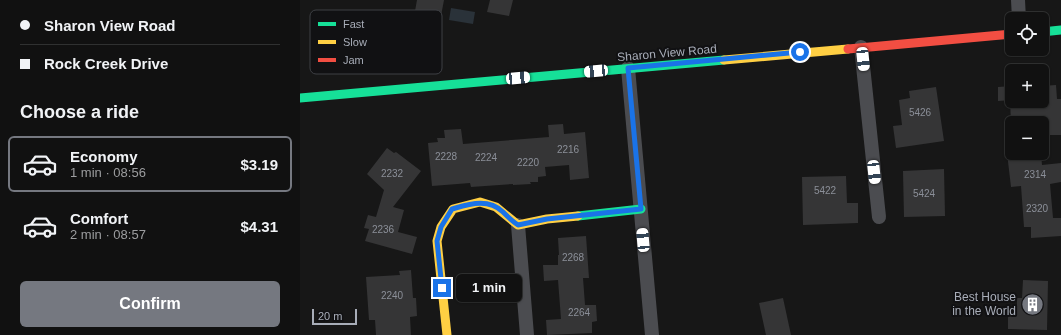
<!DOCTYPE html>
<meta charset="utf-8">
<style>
body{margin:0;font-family:Arial,sans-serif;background:#1a1a1a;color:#f1f3f6;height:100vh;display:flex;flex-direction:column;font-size:15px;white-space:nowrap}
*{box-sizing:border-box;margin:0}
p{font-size:13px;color:#9c9d9f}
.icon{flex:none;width:22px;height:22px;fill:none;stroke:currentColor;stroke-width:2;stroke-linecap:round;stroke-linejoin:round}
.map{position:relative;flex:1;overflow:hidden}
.side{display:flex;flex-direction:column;background:#111;width:300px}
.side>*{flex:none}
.hud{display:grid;align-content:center;height:88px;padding:0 20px;background:#111}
.buttons{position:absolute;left:705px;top:12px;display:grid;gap:8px}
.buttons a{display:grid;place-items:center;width:44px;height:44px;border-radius:6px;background:#111;box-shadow:0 1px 3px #0004,0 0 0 1px #303131;font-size:20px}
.scale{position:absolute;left:12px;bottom:10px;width:45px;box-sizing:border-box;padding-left:4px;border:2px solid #a8adb8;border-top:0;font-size:11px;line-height:14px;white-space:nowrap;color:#a8adb8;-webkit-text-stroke:3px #111113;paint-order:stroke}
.end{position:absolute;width:18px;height:18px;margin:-9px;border:5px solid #1a73e8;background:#fff;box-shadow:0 0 0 2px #fff}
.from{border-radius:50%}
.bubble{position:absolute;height:28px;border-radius:6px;background:#111;box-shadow:0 1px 3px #0004,0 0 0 1px #303131;font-size:13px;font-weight:600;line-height:28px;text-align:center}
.car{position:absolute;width:12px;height:24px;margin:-12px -6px;border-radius:5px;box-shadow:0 0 3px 1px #0007;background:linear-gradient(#fff 24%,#345 0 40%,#fff 0 76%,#345 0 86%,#fff 0)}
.hud b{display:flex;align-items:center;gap:14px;height:38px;font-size:15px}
.hud b+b{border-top:1px solid #303131}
.hud i{width:10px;height:10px;background:#f1f3f6}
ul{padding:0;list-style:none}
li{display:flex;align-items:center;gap:12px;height:56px;margin:0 8px 6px;padding:0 12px;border:2px solid transparent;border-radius:6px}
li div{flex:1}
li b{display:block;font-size:15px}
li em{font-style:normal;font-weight:600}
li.active{border-color:#757880}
li>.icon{width:36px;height:36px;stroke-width:1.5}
h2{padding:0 20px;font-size:18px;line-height:48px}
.button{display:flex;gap:8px;margin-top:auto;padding:8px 20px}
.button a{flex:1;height:46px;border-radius:6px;background:#757880;color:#fff;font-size:16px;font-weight:600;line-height:46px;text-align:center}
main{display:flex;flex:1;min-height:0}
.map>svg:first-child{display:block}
</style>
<main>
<section class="side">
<div class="hud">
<b><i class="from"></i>Sharon View Road</b>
<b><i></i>Rock Creek Drive</b>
</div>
<h2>Choose a ride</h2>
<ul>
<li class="active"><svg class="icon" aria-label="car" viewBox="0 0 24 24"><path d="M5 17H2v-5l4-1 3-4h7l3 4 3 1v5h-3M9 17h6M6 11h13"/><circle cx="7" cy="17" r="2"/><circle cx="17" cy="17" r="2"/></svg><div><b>Economy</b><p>1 min · 08:56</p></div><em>$3.19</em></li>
<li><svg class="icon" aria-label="car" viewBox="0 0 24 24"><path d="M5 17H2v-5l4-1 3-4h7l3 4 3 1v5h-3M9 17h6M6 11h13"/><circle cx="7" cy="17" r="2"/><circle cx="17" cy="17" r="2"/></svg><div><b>Comfort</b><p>2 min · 08:57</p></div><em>$4.31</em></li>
</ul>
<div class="button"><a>Confirm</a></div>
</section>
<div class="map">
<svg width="761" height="335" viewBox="0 0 761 335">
<rect width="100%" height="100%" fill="#171717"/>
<path fill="#2a3239" d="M151,8L175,12L173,24L149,20Z"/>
<g fill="#353536">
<path d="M117,0H144L139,27L113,22Z"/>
<path d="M190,0H213L209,16L187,12Z"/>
<path d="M756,85L757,99H761V135H742V123H711L710,101H742V86Z"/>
<path d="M712,86V100L698,101V87Z"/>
<path d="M636,87L644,141L596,148L593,126L602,125L599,100L610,98L609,91Z"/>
<path d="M263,124L264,134L285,132L289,178L270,180L269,165L245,167L246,176L238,177V182H230L231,184L213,185V184L171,187L170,183L132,186L128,143L138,142L137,138H145L144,130L161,129L163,144L249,137L248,125Z"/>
<path d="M87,148L94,153L96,152L121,171L93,207L104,210L98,232L117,237L112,254L65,241L69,229L64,228L68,215L76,217L84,190L67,174Z"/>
<path d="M707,153H741L742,165L761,163V182L750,184L753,218H761V236L731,238V227H724L721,186L711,187Z"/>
<path d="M644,169L645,216L604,217L603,171Z"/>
<path d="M546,176L547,203H558V223L503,225L502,177Z"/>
<path d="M286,236L289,278H283L285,305H296L297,321L292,322V333L247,335L246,320L261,319L258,280L244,281L243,265H258V255H259L258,238Z"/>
<path d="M111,270L113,298H116L117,316L110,317L111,335H76L75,320H69L66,277L100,275L99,271Z"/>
<path d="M723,280L748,281L747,330L708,329V309L717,310V298H722Z"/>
<path d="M483,298L491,335H466L459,303Z"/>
</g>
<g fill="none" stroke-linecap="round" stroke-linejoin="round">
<g stroke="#4b4c50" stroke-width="14">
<path d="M718,0L719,19"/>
<path d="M561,47L579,217"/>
<path d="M328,68L352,335"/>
<path d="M218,225L227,335"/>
</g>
<g stroke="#16e098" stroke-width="9">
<path d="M742,32L761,30"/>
<path d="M0,98L424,60"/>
<path d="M278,216L341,209"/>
</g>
<g stroke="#ffcf43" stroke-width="9">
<path d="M424,60L548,49"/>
<path d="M147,335L137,241L141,227L153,209L180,202L196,207L218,225L247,219L278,216"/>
</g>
<path stroke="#f24e42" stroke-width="9" d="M548,49L712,34"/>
</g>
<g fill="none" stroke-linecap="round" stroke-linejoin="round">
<path stroke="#1a73e8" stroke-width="5" d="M142,288L137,241L141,227L152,209C170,204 188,198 203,212C208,217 212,221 218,225L247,219L341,209L328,68L500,52"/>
</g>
<defs>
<symbol id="building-disc" viewBox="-11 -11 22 22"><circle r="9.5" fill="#757880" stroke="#111113"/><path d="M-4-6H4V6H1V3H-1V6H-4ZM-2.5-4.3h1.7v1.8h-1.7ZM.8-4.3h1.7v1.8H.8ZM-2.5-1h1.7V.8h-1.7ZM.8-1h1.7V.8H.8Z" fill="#fff"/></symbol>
</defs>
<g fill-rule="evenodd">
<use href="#building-disc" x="720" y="292" width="25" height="25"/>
</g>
<g text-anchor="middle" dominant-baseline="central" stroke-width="4" stroke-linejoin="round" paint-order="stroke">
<g font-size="10" fill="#8b8f98">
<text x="620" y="112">5426</text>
<text x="268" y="149">2216</text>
<text x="146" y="156">2228</text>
<text x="186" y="157">2224</text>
<text x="228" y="162">2220</text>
<text x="92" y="173">2232</text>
<text x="735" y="174">2314</text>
<text x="525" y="190">5422</text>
<text x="624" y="193">5424</text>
<text x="737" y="208">2320</text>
<text x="83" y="229">2236</text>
<text x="273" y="257">2268</text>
<text x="92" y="295">2240</text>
<text x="279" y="312">2264</text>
</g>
<g font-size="12" fill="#a8adb8" stroke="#111113">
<text transform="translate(367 53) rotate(-5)">Sharon View Road</text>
</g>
<g font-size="12" fill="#a8adb8" stroke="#111113" text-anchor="end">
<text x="716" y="297">Best House<tspan x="716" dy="14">in the World</tspan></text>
</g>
</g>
<rect x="10" y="10" width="132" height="64" rx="6" fill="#111113" stroke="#3e4045" stroke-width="1"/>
<rect x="18" y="22" width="18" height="4" fill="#16e098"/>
<rect x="18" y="40" width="18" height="4" fill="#ffcf43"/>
<rect x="18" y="58" width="18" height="4" fill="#f24e42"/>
<g font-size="11" fill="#a8adb8">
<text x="43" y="28">Fast</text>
<text x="43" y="46">Slow</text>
<text x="43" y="64">Jam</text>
</g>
</svg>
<div class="buttons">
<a><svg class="icon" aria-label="locate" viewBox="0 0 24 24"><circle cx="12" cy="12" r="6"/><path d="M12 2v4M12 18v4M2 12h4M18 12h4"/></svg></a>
<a>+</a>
<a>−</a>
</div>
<div class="scale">20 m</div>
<i class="end from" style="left:500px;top:52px"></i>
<i class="end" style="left:142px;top:288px"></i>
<div class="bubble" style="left:156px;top:274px;width:66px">1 min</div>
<i class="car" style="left:563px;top:59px;rotate:174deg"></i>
<i class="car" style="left:296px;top:71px;rotate:265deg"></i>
<i class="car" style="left:218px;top:78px;rotate:85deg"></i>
<i class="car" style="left:574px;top:172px;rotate:174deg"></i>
<i class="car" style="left:343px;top:240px;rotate:355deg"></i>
</div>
</main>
